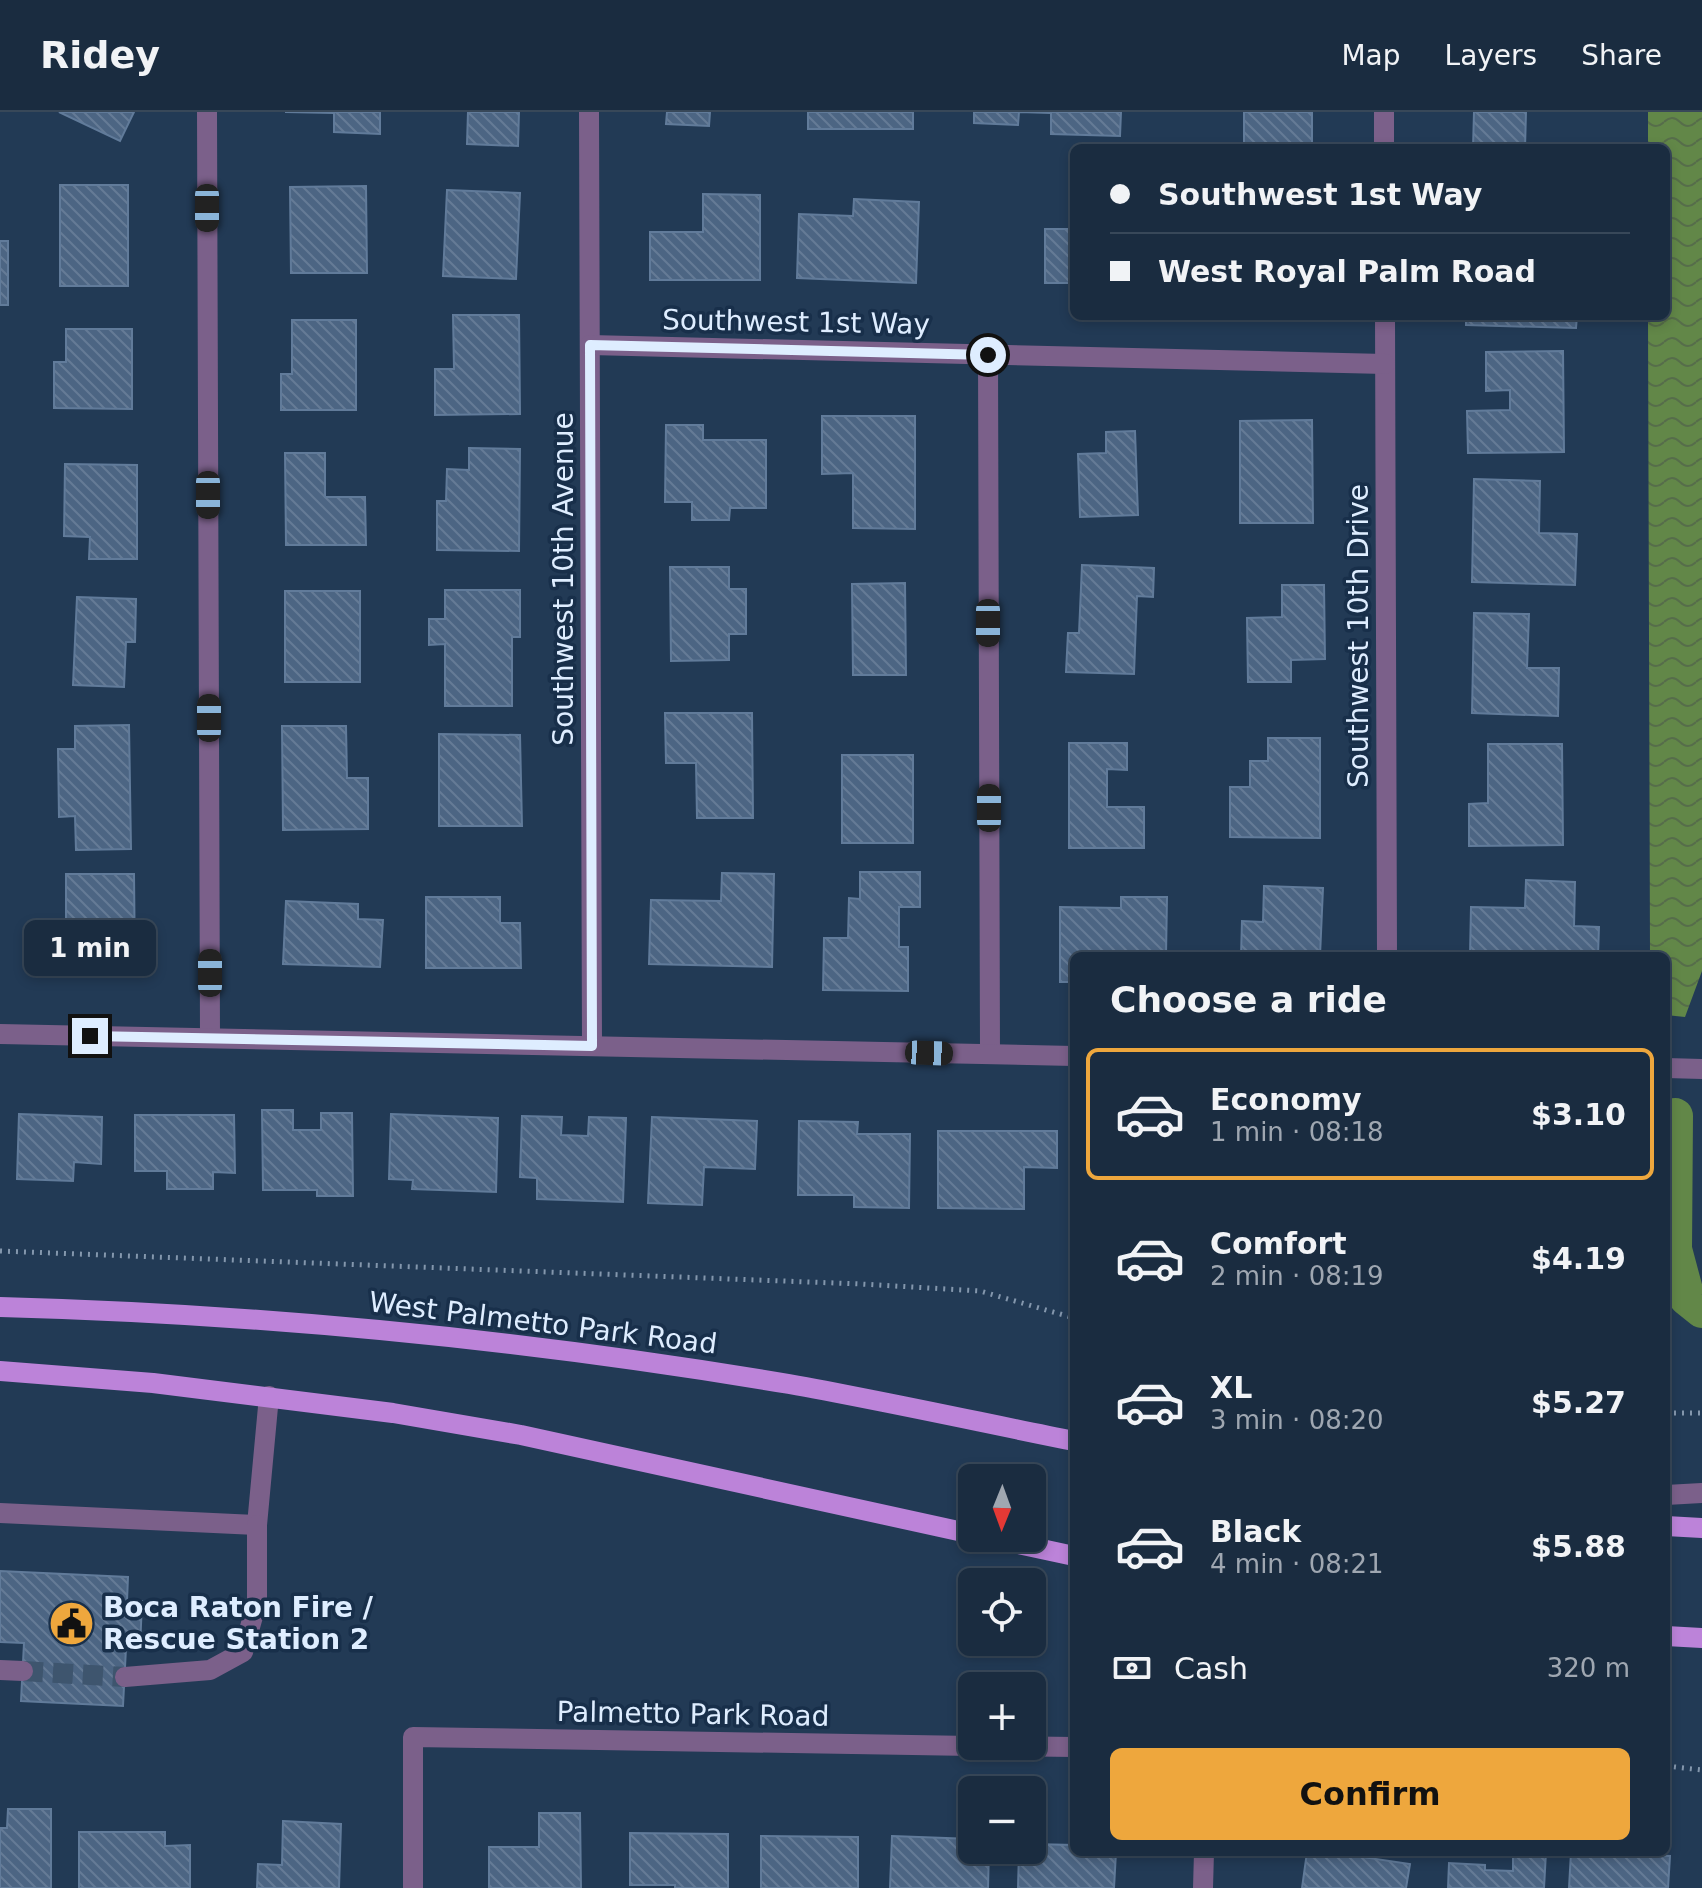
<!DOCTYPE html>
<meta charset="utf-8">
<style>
body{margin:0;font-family:"DejaVu Sans",sans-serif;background:#27384b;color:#f1f3f6;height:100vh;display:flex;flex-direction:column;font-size:30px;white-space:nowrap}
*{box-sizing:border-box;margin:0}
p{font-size:26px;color:#9fa7b1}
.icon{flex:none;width:44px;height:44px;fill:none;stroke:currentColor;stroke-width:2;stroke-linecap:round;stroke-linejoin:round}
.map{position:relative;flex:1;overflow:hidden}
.drawer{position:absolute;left:1070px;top:840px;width:600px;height:904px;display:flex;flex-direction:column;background:#1a2c40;border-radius:12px;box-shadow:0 4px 12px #0003,0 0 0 2px #384859}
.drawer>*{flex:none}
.banner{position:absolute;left:1070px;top:32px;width:600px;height:176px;border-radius:12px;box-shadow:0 4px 12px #0003,0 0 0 2px #384859;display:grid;align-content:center;height:176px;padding:0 40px;background:#1a2c40}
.needle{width:52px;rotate:181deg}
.fabs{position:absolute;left:958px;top:1352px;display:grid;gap:16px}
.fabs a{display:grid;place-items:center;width:88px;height:88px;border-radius:12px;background:#1a2c40;box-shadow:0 4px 12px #0003,0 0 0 2px #384859;font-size:40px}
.end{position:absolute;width:36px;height:36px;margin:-18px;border:10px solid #deedff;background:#111;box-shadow:0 0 0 4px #111}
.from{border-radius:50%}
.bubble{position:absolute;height:56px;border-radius:12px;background:#1a2c40;box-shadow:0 4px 12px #0003,0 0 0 2px #384859;font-size:26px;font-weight:600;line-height:56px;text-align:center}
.car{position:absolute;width:24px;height:48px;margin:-24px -12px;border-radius:10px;box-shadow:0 0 6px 2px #0007;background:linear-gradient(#222 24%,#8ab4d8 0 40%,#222 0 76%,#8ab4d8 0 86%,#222 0)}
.banner b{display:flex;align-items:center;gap:28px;height:76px;font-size:30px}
.banner b+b{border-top:2px solid #384859}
.banner i{width:20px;height:20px;background:#f1f3f6}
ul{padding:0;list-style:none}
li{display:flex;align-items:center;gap:24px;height:132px;margin:0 16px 12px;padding:0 24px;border:4px solid transparent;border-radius:12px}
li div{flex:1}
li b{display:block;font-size:30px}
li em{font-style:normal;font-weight:600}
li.selected{border-color:#eea73d}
li>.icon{width:72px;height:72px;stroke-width:1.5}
h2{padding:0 40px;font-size:36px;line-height:96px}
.pay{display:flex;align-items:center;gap:20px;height:88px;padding:0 40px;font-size:30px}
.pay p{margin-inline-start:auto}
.action{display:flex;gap:16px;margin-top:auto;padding:16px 40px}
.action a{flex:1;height:92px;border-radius:12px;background:#eea73d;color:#111;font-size:32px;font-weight:600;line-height:92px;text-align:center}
header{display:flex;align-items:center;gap:48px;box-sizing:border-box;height:112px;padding:0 40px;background:#1a2c40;border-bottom:2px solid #384859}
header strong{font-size:38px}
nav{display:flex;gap:44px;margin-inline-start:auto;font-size:28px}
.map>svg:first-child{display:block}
</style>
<header>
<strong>Ridey</strong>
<nav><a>Map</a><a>Layers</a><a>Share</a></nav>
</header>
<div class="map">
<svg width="1702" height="1776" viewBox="0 0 1702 1776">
<defs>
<pattern id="water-waves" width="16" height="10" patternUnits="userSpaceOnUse" patternTransform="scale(2)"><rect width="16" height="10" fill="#628748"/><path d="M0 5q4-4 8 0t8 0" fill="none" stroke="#566d4a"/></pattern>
<pattern id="building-back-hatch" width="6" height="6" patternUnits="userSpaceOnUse" patternTransform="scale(2)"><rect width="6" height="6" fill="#4c6583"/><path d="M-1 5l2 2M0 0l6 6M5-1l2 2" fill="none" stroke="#657b96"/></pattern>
</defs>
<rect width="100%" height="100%" fill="#223a55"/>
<path fill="url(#water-waves)" d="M1648,0H1702V859L1685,905L1666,903V844H1650L1648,204H1666V36H1648Z"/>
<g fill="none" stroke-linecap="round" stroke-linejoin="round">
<path stroke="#628748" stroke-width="36" d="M1675,1004L1674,1137L1687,1186L1702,1198"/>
</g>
<g fill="url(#building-back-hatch)" stroke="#617b9a" stroke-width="2">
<path d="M59,0H134L120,29Z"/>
<path d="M285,0H380V22L334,20V1Z"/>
<path d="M468,0H519L518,34L467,32Z"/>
<path d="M667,0H710L709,14L666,12Z"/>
<rect x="808" y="0" width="105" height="17"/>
<path d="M974,0H1121L1120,24L1051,22V1L1019,0L1018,13L974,11Z"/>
<rect x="1244" y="0" width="68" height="35"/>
<path d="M1474,0H1526L1525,36H1473Z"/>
<rect x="60" y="73" width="68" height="101"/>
<path d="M366,74L367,161H291L290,75Z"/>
<path d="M447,78L520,81L516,167L443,164Z"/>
<path d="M703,82L760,83V168H650V120H703Z"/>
<path d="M854,87L919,90L916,171L797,166L799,102L853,104Z"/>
<rect x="1045" y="117" width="29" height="54"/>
<rect x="0" y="129" width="8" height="64"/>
<path d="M453,203H519L520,302L435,303V257H454Z"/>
<path d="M1466,204H1577L1576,216L1466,213Z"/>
<path d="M292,208H356V298H281V262H292Z"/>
<path d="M66,217H132V297L54,296V250H66Z"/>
<path d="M1563,239L1564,340L1468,341L1467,299L1510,298V278L1486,279V240Z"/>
<path d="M822,304H915V417L853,416V361L822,362Z"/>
<path d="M1312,308L1313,411H1240V309Z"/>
<path d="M666,313H703V328H766V396H730L729,408H692V390H665Z"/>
<path d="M1135,319L1138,403L1080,405L1078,342L1106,341V320Z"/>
<path d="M469,336L520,337L519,439L437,438V389H446L447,357L469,358Z"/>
<path d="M285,341H325V385H365L366,433H286Z"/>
<path d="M65,352L137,353V447H89L90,425L64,424Z"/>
<path d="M1474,367L1540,369L1539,421L1577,422L1575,473L1472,470Z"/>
<path d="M1082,453L1154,456L1153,485L1137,484L1134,562L1066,560L1068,521H1079Z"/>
<path d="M670,455H729V477H746V522H729V548L671,549Z"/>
<path d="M905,471L906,563H853L852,472Z"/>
<path d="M1282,473H1324L1325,547L1291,548V570H1248L1247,506L1282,505Z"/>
<path d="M445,478H520V525H512V594H445V532L429,533V507H445Z"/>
<rect x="285" y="479" width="75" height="91"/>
<path d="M77,485L136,487L135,530H126L124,575L73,573Z"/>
<path d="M1474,501L1529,502L1527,556H1559L1558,604L1472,601Z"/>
<path d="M665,601H752L753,706H697L696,651H666Z"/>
<path d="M129,613L131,737L76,738L75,704L59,705L58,637H75V614Z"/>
<path d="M282,614H346L347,666H368V717L283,718Z"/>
<path d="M439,622L520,623L522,714H439Z"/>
<path d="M1268,626H1320V726L1230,725V675H1250V649H1268Z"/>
<path d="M1069,631H1127V658L1107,657V695H1144V736H1069Z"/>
<path d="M1488,632H1562L1563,733L1469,734V692L1488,691Z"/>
<rect x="842" y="643" width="71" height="88"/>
<path d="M860,760H920V795H899V835H908V879L823,878L824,826H848L849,786L860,787Z"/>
<path d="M722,761L774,762L772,855L649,852L651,788L721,789Z"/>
<path d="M66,762H134L135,859L66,858Z"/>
<path d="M1526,768L1575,770L1574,814L1599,815L1598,844H1470L1471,795L1525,796Z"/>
<path d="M1264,774L1323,776L1320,844H1241L1242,809L1263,810Z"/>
<path d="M426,785H500V811H520L521,856H426Z"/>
<path d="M1121,785H1167L1166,844H1074V870H1060V795L1121,796Z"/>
<path d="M286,789L358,792V807L383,808L380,855L283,852Z"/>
<path d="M262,998H293V1018H321V1001H352L353,1084H317V1078H263Z"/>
<path d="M19,1002L102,1005L101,1052L74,1050L73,1069L17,1067Z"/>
<path d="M391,1002L498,1006L496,1080L412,1077L413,1068L389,1067Z"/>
<path d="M135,1003H234L235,1061L213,1060V1077H167V1059H135Z"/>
<path d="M522,1004L562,1005L561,1023L588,1024L589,1005L626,1006L623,1090L537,1087V1066L520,1065Z"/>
<path d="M652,1005L757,1009L755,1057L704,1055L702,1093L648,1091Z"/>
<path d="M799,1009L858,1010L857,1022H910L909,1096L854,1095V1083H798Z"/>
<path d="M938,1019H1057V1056L1024,1055V1097L938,1096Z"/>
<path d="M0,1459L128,1465L127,1489H142L140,1537L126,1536L123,1594L21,1589L24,1531L0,1530Z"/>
<path d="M8,1697H51V1776H0V1716H7Z"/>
<path d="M539,1701H580L581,1776H489V1735H539Z"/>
<path d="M283,1709L341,1712L339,1776H257L258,1752L282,1753Z"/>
<path d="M79,1720H165V1734L190,1733V1776H79Z"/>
<path d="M630,1721L728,1722V1776H675V1773H630Z"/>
<path d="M761,1724L858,1725V1776H761Z"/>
<path d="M892,1724L972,1727V1738H989L988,1776H890Z"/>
<path d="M1032,1732L1074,1733V1740H1116L1114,1776H1018L1019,1738H1032Z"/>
<path d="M1307,1740H1329L1410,1752L1406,1776H1302Z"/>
<path d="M1513,1740H1546L1544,1776H1448L1449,1751L1485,1753V1758L1513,1759Z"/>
<path d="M1571,1740L1670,1744L1668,1776H1569Z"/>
</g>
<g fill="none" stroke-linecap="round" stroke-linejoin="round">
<path stroke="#3e556e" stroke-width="20" stroke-dasharray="20 10" stroke-linecap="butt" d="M23,1559L125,1565"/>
<g stroke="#8497ad" stroke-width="5" stroke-dasharray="2 6" stroke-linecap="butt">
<path d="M0,1139L861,1172L980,1179L1074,1206"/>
<path d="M1666,1301H1702"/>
<path d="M1666,1654L1702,1658"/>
</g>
<g stroke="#7b608a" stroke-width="20">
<path d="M207,0L210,926"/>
<path d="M589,0L592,934"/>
<path d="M1384,0V36"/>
<path d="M1385,204L1387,844"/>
<path d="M590,233L1385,252"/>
<path d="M988,243L990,942"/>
<path d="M0,922L1074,944"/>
<path d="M1666,956L1702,957"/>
<path d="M1666,1383L1702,1381"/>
<path d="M0,1401L257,1413L269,1284"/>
<path d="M0,1558L23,1559"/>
<path d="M125,1565L210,1558L243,1540L257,1490V1413"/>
<path d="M995,1634L1074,1635"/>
<path d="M413,1776V1625L972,1634"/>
<path d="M1203,1776L1204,1740"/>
</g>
<g stroke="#bc83d9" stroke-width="20">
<path d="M0,1195C264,1202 528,1228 789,1272C884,1289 979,1310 1074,1329"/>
<path d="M0,1259L153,1271L393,1301L521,1323L972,1422"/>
<path d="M1666,1414L1702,1416"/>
<path d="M991,1426L1074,1444"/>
<path d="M1666,1524L1702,1526"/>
</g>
</g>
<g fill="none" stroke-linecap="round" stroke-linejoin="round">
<path stroke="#deedff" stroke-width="10" d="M90,924L592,934L590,233L988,243"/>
</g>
<defs>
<symbol id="civic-disc" viewBox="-11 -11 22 22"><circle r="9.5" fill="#eea73d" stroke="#182f4a"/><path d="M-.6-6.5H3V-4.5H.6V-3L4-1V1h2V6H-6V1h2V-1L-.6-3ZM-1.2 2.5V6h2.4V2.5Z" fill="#111"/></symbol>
</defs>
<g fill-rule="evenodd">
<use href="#civic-disc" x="46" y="1486" width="51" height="51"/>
</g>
<g text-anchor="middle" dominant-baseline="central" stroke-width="7" stroke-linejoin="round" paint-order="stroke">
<g font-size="28" fill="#deedff" stroke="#182f4a">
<text transform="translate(796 210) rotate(1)">Southwest 1st Way</text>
<text transform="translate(563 467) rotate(-90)">Southwest 10th Avenue</text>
<text transform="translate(1358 524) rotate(-90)">Southwest 10th Drive</text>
<text transform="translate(543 1211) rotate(7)">West Palmetto Park Road</text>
<text transform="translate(693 1602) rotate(1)">Palmetto Park Road</text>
</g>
<g font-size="28" font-weight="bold" fill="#deedff" stroke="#182f4a" text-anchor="start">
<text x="103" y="1495">Boca Raton Fire /<tspan x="103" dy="32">Rescue Station 2</tspan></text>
</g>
</g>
</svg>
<div class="fabs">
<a><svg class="needle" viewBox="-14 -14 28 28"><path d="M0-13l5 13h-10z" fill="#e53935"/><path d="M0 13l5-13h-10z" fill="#9fa7b1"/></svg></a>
<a><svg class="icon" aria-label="locate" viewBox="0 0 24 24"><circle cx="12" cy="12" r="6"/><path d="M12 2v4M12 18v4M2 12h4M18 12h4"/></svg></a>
<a>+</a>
<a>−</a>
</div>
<i class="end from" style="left:988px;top:243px"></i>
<i class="end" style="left:90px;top:924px"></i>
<div class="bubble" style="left:24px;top:808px;width:132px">1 min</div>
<i class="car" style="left:207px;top:96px;rotate:180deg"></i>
<i class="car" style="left:208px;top:383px;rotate:180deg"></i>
<i class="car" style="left:988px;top:511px;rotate:180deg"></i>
<i class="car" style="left:209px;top:606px;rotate:0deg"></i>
<i class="car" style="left:989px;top:696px;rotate:0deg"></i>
<i class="car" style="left:210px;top:861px;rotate:0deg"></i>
<i class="car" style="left:929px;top:941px;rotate:92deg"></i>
<div class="banner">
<b><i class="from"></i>Southwest 1st Way</b>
<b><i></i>West Royal Palm Road</b>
</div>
<section class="drawer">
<h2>Choose a ride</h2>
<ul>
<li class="selected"><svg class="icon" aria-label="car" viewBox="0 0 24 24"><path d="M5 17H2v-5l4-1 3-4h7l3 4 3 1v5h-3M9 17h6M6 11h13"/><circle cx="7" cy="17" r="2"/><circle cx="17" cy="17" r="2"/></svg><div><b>Economy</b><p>1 min · 08:18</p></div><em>$3.10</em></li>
<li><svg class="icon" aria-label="car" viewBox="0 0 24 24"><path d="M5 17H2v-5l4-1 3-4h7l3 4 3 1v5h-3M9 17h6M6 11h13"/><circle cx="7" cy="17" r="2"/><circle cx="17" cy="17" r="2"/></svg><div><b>Comfort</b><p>2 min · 08:19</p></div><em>$4.19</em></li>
<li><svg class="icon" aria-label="car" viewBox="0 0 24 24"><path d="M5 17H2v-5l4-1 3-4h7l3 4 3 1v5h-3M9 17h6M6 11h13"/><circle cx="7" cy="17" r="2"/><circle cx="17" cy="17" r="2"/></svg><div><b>XL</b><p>3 min · 08:20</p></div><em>$5.27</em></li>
<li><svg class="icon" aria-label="car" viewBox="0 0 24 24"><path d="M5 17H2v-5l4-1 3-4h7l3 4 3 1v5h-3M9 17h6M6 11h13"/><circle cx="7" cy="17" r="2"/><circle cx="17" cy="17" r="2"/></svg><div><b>Black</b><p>4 min · 08:21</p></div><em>$5.88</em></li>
</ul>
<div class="pay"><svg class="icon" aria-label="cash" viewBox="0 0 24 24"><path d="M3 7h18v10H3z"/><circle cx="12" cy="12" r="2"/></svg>Cash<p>320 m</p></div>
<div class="action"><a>Confirm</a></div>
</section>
</div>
